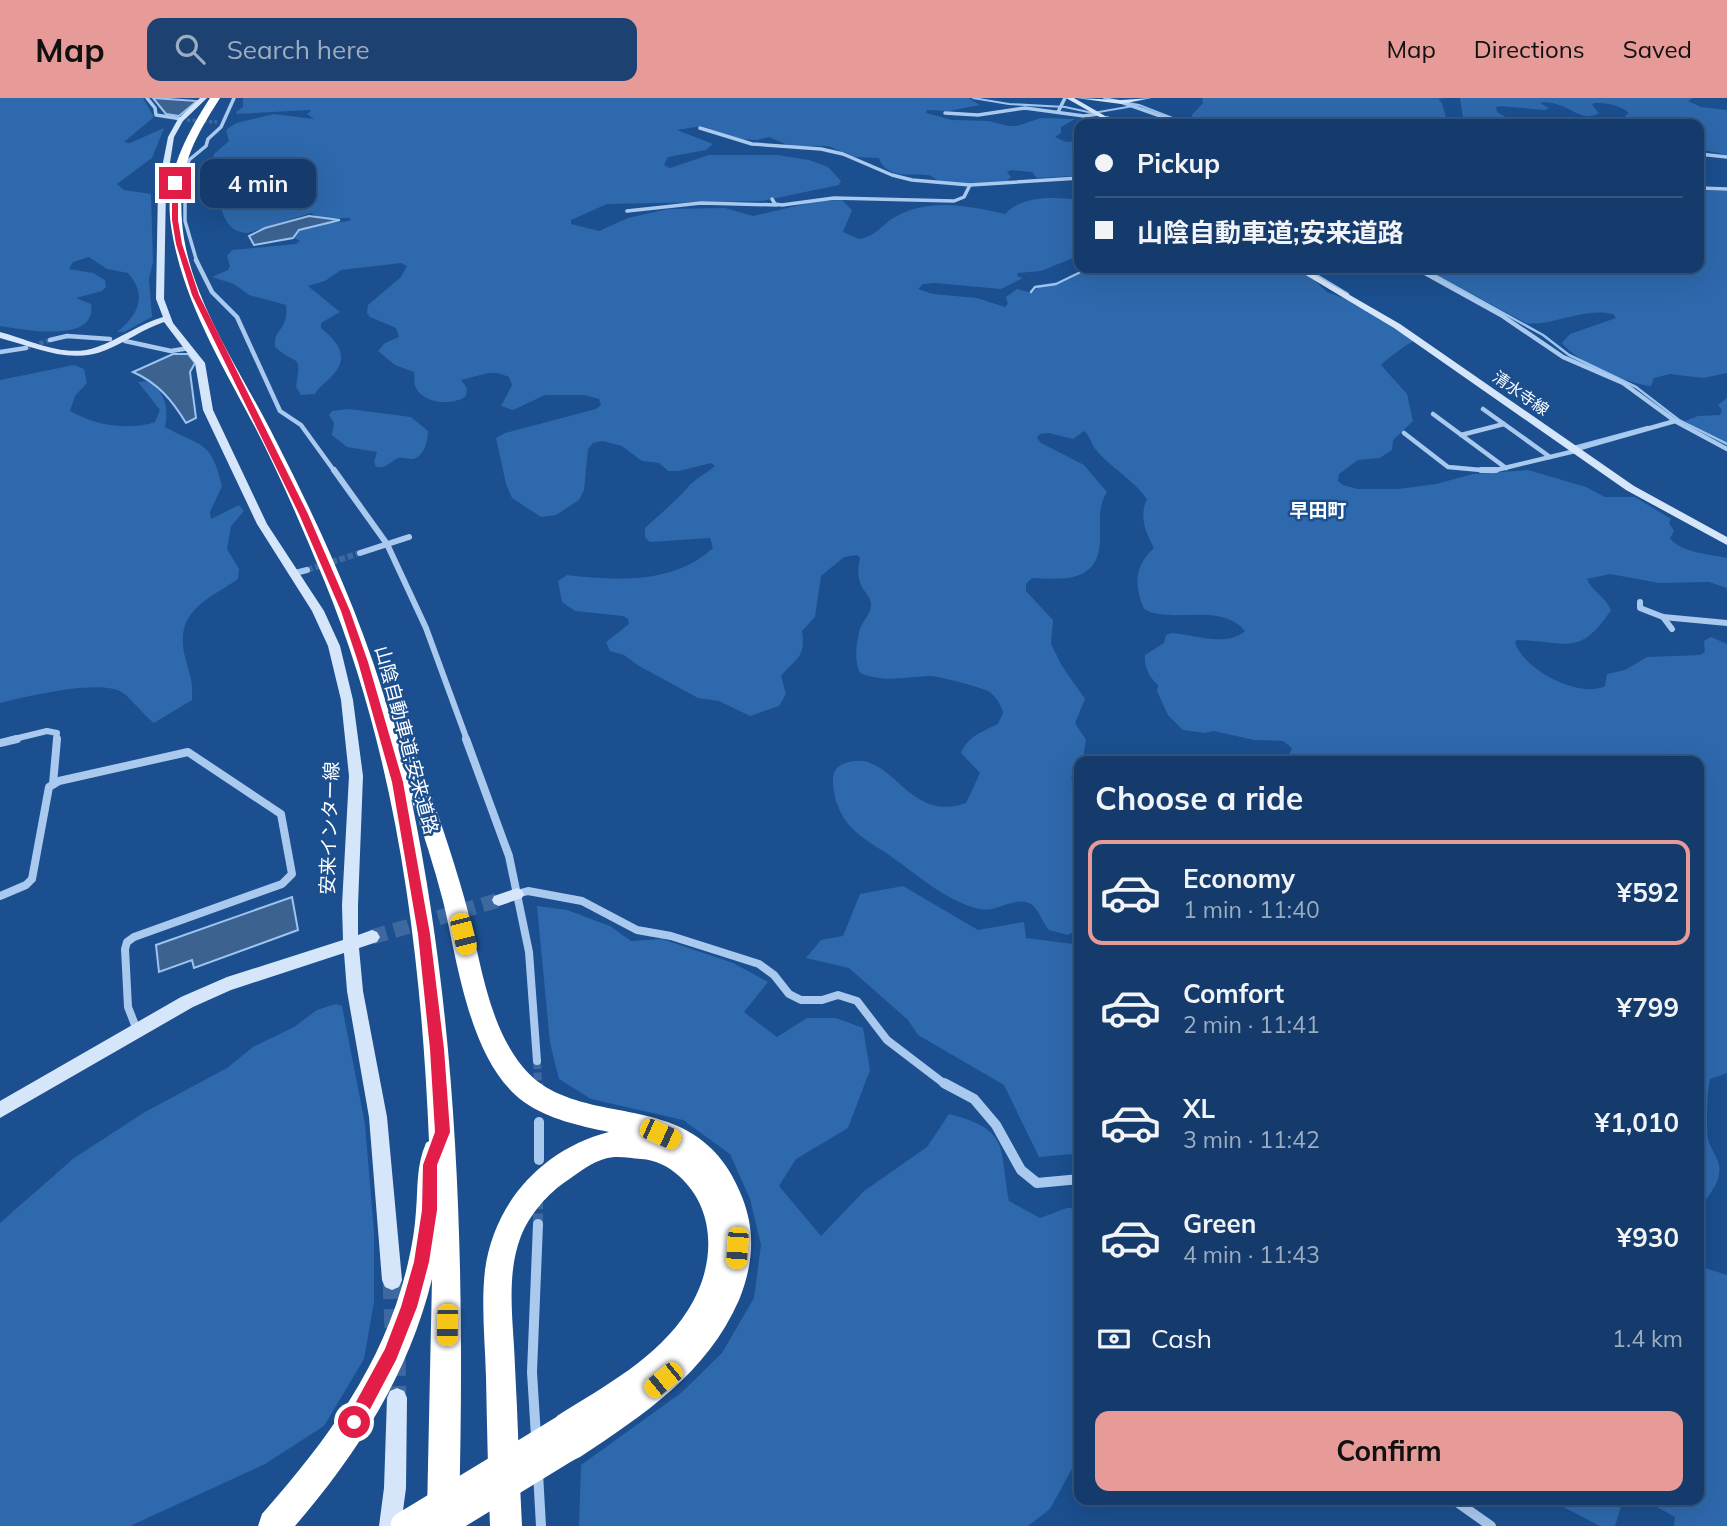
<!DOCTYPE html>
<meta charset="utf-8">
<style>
body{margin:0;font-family:Mulish,"Noto Sans JP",sans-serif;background:#1d4271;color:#f1f3f6;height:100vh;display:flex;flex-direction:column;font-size:26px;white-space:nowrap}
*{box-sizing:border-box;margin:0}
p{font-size:23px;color:#9dadc1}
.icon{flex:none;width:38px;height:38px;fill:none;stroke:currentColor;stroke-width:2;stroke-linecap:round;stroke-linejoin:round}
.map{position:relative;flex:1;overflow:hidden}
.side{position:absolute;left:1074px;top:658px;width:630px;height:749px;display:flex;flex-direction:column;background:#143b6b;border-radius:14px;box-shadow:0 7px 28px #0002,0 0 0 2px #33557e}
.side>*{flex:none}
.hud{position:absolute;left:1074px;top:21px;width:630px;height:154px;border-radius:14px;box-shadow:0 7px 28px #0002,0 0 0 2px #33557e;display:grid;align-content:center;height:154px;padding:0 21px;background:#143b6b}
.end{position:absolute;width:32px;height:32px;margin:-16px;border:9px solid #e11d48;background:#fff;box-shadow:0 0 0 4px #fff}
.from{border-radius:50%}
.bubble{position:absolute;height:49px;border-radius:14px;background:#143b6b;box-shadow:0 7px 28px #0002,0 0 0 2px #33557e;font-size:23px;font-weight:700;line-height:49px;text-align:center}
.car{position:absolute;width:21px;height:42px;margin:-21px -10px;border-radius:9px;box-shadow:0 0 5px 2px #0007;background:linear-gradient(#f5c518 24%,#345 0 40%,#f5c518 0 76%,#345 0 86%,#f5c518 0)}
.hud b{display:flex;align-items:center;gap:24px;height:66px;font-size:26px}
.hud b+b{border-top:2px solid #33557e}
.hud i{width:18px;height:18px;background:#f1f3f6}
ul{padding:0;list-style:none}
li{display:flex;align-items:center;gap:21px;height:105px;margin:0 14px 10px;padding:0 7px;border:4px solid transparent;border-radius:14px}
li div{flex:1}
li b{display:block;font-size:26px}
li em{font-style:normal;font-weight:700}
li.on{border-color:#e69b98}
li>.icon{width:63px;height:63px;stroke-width:1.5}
h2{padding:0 21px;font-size:32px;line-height:84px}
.pay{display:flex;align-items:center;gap:18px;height:77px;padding:0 21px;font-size:26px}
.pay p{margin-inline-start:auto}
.cta{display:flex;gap:14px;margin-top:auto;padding:14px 21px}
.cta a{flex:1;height:80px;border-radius:14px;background:#e69b98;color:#111;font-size:28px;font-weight:700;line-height:80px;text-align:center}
header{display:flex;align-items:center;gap:42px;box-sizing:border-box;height:98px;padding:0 35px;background:#e69b98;color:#111}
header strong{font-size:33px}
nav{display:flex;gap:38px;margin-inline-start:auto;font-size:24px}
.search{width:490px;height:63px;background:#1d4271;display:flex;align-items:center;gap:18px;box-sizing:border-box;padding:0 24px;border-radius:14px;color:#9dadc1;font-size:26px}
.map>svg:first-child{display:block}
</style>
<header>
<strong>Map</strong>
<div class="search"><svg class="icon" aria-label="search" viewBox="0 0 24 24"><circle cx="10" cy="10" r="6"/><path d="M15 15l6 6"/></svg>Search here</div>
<nav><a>Map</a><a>Directions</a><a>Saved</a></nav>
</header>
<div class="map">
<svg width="1727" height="1428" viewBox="0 0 1727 1428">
<rect width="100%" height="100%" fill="#1b4f8f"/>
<g fill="#2e69ad">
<path d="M0,0H143L154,19L124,44L130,45L164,30L152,60L117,86L124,92L151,96L153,164L149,181L152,219L124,234H117C138,217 148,198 128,175L107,171L89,159L73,164L69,171L93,175L105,182L106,189L102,193L76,200L91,206C98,247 20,231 0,228Z"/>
<path d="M243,0H968L980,7L949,13L927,12L926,15L952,22L989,23L1008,28H1017L1041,20L1075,21L1061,29V35L1055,39L1066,44L1080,43V74L1075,78L1037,80L1032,74L1011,72L1007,74L1011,79L1007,83C986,84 961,88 941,83C934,82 933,77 926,77C910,76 885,80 879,60L855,59L828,48H790L769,39L757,42L738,41L702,28L677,32L713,46L706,52L668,59L664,67L670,70L709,57H777L809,62L828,69L841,83L839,87L762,103L607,106L571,122V126L599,133L628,120L668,111L725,110L753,118L817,103L842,102L852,112L843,134L859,141C877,138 881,127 895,119C929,99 970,108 1005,116C1023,97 1055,99 1080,102V157L1041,173L1018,175L1017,178L1023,180L1001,191L934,185L923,186L918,191L933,196L977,200L1005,209L1008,206L1006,199L1017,191L1032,195L1039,189L1059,186L1092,170H1294L1311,179L1327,194L1349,202L1414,243C1411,243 1383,264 1381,267L1407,296L1413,323L1393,342L1392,352L1380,360L1358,362L1339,376L1338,383L1343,387L1358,391H1398L1436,386L1473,376L1528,372L1586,389L1605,399H1635L1671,421L1669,425L1674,433L1670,440C1681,455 1709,456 1727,460V490L1709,484L1659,485L1610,476L1587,481C1592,494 1605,498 1611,512C1579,560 1567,543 1517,542L1515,544C1522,571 1580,601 1605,588L1607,576L1625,572L1647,559L1700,557L1705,554L1704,543L1711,539L1727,546V975L1710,981C1707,992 1706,1031 1708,1041C1710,1050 1717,1058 1719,1067C1722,1084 1708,1098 1699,1111V663H1284L1287,662L1292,650L1283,643L1254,642L1214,633L1205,635L1183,632L1168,617L1157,593L1158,587C1149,579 1144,569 1145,557L1164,545L1166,537L1171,535C1194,536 1225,550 1245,533C1220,503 1171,527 1144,511C1134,487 1134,468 1154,450C1145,433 1139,419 1147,401C1133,381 1111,370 1096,352C1091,346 1091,339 1084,333L1073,341L1049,335L1040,336L1037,340L1041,345L1084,367L1107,394C1099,406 1100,418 1100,432C1103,484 1070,482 1032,480L1026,486V493L1053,522L1051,546L1062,568L1085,601L1075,625L1086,642L1083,660L1071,680L1080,694V830L1068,837L1049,832C1043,825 1038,810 1031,806C1016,797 996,815 979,811C947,803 918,778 892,759C878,749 861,741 849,727C843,720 837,708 835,699C833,687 829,672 843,666C892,646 905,727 966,705L980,675L961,655C969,637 982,634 998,626L1003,615C1001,607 996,598 988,593C980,589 938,578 930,578C905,579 885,585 860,575C854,563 856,545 860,531C863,522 871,517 871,506C870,498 864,494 861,487C857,478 858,469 860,460L857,457L844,459L821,478L815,519L802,533C806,560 796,560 781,578L786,596L779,608L750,618L719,603L698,600L639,568L624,557L610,553L606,544L629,526L628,521L623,518L575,513L562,504L558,483L567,477C617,483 674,486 713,450L710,440L650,444L645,439V430C659,417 675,404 687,390C694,381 706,376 715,368L711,365L679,373H668L659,365L642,363L622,348L602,343L593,345L588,351L584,392L579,402L556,417L541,419L512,400L506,386L496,340L505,335L596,311L601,307L599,301L584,297H545L513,312L501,308L512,287L509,279L498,275H488L461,282L467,290L466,298C453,308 424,306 416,290C413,284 415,279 414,274L395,267L378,253L385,245L399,239L396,230L370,219L367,215L368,207L401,179L407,168L401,165L341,172L325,183L308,188L340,214L321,225V230C338,244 351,259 331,279C325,285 319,289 315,296L301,297L296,289C302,253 297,269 275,249C273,230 289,233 286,207L249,197L234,186L212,179L228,172L230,168L227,158L232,152L296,146L300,143L291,138C305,123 330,126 349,123L351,120H319L311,115L248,135C226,135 222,115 218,97L208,95L203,90L214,56L229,43L226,32L236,25L274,16L314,21L307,16L311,13L309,12L237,16L236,14L243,9Z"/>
<path d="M1202,0H1445L1438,1L1442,5L1448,26H1193L1192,17L1203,5Z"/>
<path d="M1460,0H1693L1688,3L1701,9L1727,12V57L1699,51V26H1629L1625,18L1629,15C1619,6 1606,5 1594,5L1592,7L1599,15C1579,27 1567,1 1540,5L1549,10L1545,12L1500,8L1496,9L1497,14L1517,26H1464Z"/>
<path d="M1699,92L1727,93V275L1703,280L1670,276L1654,280L1651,288C1628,286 1576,264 1562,245L1570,236L1616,220L1613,216C1582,209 1552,229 1526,225L1424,170H1699Z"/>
<path d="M74,267L84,271L87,285L75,298L70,313C94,327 128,333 155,324L160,312L138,284L151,283C165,298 169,309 165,329C203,350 211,342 222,388L210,414L211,421L239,407L244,413L231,428L227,451L239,471L238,481C206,503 174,513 185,559C190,579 193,580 192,602L154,625C143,617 134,603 123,595C101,580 26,599 0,605V282Z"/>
<path d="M1727,300V347L1685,323L1698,318L1720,317L1722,312L1718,307Z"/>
<path d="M349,311L411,319L428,333C428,342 424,359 413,361C407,361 402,358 396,361C388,366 386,370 376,369L374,364L377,354L347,349L332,337L334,325L329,317L332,313Z"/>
<path d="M903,788L978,832L1024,824L1026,840L1073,846L1080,841V1061L1071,1056L1039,1059L1004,987L918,937L908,922L849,870L806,860L821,842L843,838L860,796Z"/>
<path d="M537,808L567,812L610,828L631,843L662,841L733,865L768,884L744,914L777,939L807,920H836L863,930L870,972L848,1030L796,1061L779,1088L821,1138L864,1093L927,1049L949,1016C1011,1032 999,1049 1009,1103L1040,1120L1067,1110H1080V1356L1050,1411L1028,1428H579L581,1367L681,1295L722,1255L754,1200L761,1147L750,1101L730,1056L683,1022L591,1001L559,981L550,945Z"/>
<path d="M336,906L342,908L365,1026L374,1134V1204L364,1261L324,1328L265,1366L130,1428H0V1125L74,1060L145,1014L227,970L253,949L294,929L317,912Z"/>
<path d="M1699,1168L1727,1177V1428H1674L1675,1419L1644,1402H1699Z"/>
<path d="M1550,1402H1623L1615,1428H1600Z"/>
</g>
<g fill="#3c6290" stroke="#9cc4f0" stroke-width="2">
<path d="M153,0L197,3L179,18L166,16Z"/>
<path d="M309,118L340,122L299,132L293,140L254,147L249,138L265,130Z"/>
<path d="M173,256H188L195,265L190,274L196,320L186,325C172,302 158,285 133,274Z"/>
<path d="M292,799L298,832L194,870L192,862L159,874L156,847Z"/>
</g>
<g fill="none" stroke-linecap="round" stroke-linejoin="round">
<g stroke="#9cc4f0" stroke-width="2">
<path d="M973,0L1009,6L1065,9L1093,15L1139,7"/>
<path d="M1104,0L1139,7L1188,26"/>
<path d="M1107,19L1120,26"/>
</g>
<g stroke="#9cc4f0" stroke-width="2.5">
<path d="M1305,170L1348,196"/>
<path d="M1422,170L1543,237L1569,257L1636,289L1679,322L1727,346"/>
<path d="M1031,194L1035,189L1056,186L1089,170"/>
<path d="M1574,349L1648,329"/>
</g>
<path stroke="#3d69a0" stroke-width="3.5" stroke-dasharray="3.5 2" stroke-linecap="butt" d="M187,22L217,24"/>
<path stroke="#3d69a0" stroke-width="4.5" stroke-dasharray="4.5 2.5" stroke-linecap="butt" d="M26,250L50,242"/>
<path stroke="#3d69a0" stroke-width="6" stroke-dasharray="6 2.5" stroke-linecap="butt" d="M307,472L360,455"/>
<path stroke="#3d69a0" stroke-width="8" stroke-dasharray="8 3.5" stroke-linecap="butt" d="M537,963L538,987"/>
<g stroke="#3d69a0" stroke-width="10" stroke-dasharray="10 4.5" stroke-linecap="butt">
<path d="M538,985V990"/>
<path d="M538,1101V1126"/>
</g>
<path stroke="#3d69a0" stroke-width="15" stroke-dasharray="15 8" stroke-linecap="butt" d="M372,839L499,802"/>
<g stroke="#3d69a0" stroke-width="19" stroke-dasharray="19 10" stroke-linecap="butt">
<path d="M392,1182L394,1232"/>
<path d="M396,1259L397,1300"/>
</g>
<g stroke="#a9c9ee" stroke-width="3.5">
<path d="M147,0L155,10L156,17L182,21"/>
<path d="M1121,4L1183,26"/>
<path d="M1058,14L1065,0"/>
<path d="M945,15L978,17L1025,10L1084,18L1098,16"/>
<path d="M700,30L752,46L821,51L843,56L892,77L912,82L970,87L1080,80"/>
<path d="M1699,56L1727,59"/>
<path d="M1699,90L1727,91"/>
<path d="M772,101L775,106L782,107L834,100L954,103L964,99L970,87"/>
<path d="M627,113L701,105L777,107"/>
<path d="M197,164L185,123V78L189,62L206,48L208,41L221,29L234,0"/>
</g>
<g stroke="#a9c9ee" stroke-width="4.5">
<path d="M196,162L212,194L237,219L280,313L301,327L335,374"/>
<path d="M1416,170L1501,217L1563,259L1623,285L1675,323L1727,351"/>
<path d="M50,242L67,238L110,241"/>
<path d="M125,243L171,253L189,250"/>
<path d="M0,254L26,250"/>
<path d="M1483,311L1550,359"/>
<path d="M1433,316L1506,370"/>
<path d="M1404,335L1448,369L1492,373L1575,353"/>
<path d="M1461,337L1504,326"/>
<path d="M1573,352L1675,323"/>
</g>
<g stroke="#a9c9ee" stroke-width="6">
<path d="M334,372L387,446L426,530L467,642"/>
<path d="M1481,372H1496"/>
<path d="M360,455L409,439"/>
<path d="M295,475L307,472"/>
<path d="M1640,504V510L1663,519L1727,525"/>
<path d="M1663,519L1672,531"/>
<path d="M10,642L47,633L57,635L56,642"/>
</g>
<g stroke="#a9c9ee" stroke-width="8">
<path d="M466,641L509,758L529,854L537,963"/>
<path d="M0,645L17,641"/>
<path d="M53,686L57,641"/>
<path d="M517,796L528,793L582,803L637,832L671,838L759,866L774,877L789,896L801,902H822L838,897L857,903L887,942L946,987"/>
<path d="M0,798L26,787L32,781L49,689L59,683L188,654L281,716L292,776L282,786L134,839L127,844L125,851L128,909L137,932"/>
</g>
<g stroke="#a9c9ee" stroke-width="10">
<path d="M944,985L974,1001L996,1027L1021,1072L1037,1085L1080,1081"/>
<path d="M539,1024V1062"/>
<path d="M536,1339L532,1274L538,1126"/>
<path d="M538,1375L541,1428"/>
<path d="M1454,1402L1491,1428"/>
</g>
<g fill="#d6e6fa" fill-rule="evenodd">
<path d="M200,0H207L183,23L174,39L166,90L164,201L173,225L205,265L213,312L267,426L324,513L340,548L353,602L363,678L358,807V837L372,832L377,834L380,839L377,844L359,850L363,893L387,1019L402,1182L399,1189L392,1192L385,1189L382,1182L369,1019L347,893L344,855L231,892L193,909L0,1020V1003L181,899L227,879L343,842L342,807L349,678L341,602L328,548L312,513L257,426L203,312L195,265L164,224C143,231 126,244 106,252C70,267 35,249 0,240V234C30,242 66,261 97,249C120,241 139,226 163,219L156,201L158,90L168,39L178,21Z"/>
<path d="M1066,0H1074L1119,26H1112Z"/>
<path d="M1076,0L1121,2L1152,0L1121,6Z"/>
<path d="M1294,170H1303L1400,226L1634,388L1727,439V447L1626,392L1394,230Z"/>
<path d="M517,790L522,792L524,796L522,800L499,808L494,806L492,802L494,798Z"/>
<path d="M397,1290L404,1293L407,1300L406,1390L401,1428H379L384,1390L387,1300L390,1293Z"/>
</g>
<path fill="#fff" fill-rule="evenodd" d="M210,0H220C192,44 178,70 182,124C188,200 243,276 276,343C321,431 363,523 390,618L400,619L403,624C426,681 447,739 464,799C480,854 485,922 522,968C560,1016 631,1005 682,1030C712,1045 730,1068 742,1099C756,1134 753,1167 739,1202C707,1275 645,1316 580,1359L569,1364L558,1359L553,1348L557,1340L553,1329L557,1318C603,1289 658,1260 688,1212C715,1170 718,1113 679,1078C668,1068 656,1062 641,1061C629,1060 616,1057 604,1061C591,1065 579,1074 568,1082C548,1095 530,1116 521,1138C505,1179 514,1227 515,1269C518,1322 519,1375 522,1428H490C488,1378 487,1328 486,1279C485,1243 481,1207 485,1172C494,1104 543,1051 609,1034C580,1028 548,1021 524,1004C469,964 458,864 443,803C434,768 423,734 411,700C460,935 465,1176 459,1415L454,1426H432L427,1415L432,1181C409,1275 358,1355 295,1428H258L262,1416C328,1341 385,1265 408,1165C412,1148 415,1130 416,1113C418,1089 416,1068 426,1045L429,1043C421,852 397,660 324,482C303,431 281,380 256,331C222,266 182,202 171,128C164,77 184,41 210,0Z"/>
<g stroke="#fff" stroke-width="29">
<path d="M405,1428L568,1329"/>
<path d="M438,1428L569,1348"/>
</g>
</g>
<path fill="#e11d48" d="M175,84L178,85V122L182,146L199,197L308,416L350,513L368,564L403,684L430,836L444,951L450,1034L437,1067V1112L429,1164L417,1209L396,1262L360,1330L354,1332L348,1330L345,1324L385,1251L401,1209L414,1164L422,1112L423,1067L435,1034L430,951L418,836L392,684L358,564L341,513L299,416L192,197L176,146L172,122V85Z"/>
<g text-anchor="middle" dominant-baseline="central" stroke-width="5" stroke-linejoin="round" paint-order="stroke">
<g font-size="16" fill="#fff" stroke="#1b4f8f">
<text transform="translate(1521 295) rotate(35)">清水寺線</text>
</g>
<g font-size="19" font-weight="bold" fill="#fff" stroke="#1b4f8f">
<text x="1318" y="412">早田町</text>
</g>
<g font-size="19" fill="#fff" stroke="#1b4f8f">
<text transform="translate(407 642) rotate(75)">山陰自動車道;安来道路</text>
<text transform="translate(329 730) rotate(-88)">安来インター線</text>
</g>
</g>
</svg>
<i class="end from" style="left:354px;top:1324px"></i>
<i class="end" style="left:175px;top:85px"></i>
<div class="bubble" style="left:200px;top:61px;width:116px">4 min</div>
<i class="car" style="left:463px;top:836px;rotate:166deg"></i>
<i class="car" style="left:660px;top:1036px;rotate:114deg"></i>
<i class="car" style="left:737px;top:1150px;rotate:184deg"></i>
<i class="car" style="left:447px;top:1227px;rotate:181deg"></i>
<i class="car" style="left:663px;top:1282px;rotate:231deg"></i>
<div class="hud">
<b><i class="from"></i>Pickup</b>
<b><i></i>山陰自動車道;安来道路</b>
</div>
<section class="side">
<h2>Choose a ride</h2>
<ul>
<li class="on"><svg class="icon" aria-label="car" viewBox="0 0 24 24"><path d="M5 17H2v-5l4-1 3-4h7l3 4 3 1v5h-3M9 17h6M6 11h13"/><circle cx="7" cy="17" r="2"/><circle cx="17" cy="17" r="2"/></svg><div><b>Economy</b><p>1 min · 11:40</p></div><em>¥592</em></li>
<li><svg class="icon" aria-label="car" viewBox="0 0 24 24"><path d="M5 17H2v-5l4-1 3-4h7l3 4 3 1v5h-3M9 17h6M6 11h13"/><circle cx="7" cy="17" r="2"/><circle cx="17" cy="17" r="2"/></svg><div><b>Comfort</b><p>2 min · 11:41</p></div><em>¥799</em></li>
<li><svg class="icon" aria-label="car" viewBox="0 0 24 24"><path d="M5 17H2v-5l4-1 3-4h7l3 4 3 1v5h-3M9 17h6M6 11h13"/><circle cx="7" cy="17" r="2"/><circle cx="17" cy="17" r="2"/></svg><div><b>XL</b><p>3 min · 11:42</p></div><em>¥1,010</em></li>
<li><svg class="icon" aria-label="car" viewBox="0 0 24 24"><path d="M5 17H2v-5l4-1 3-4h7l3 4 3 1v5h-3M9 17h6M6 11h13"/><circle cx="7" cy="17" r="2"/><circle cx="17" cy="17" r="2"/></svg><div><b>Green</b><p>4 min · 11:43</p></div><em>¥930</em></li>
</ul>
<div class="pay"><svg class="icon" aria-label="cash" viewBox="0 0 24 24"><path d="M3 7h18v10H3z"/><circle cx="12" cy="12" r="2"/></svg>Cash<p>1.4 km</p></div>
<div class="cta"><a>Confirm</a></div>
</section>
</div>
